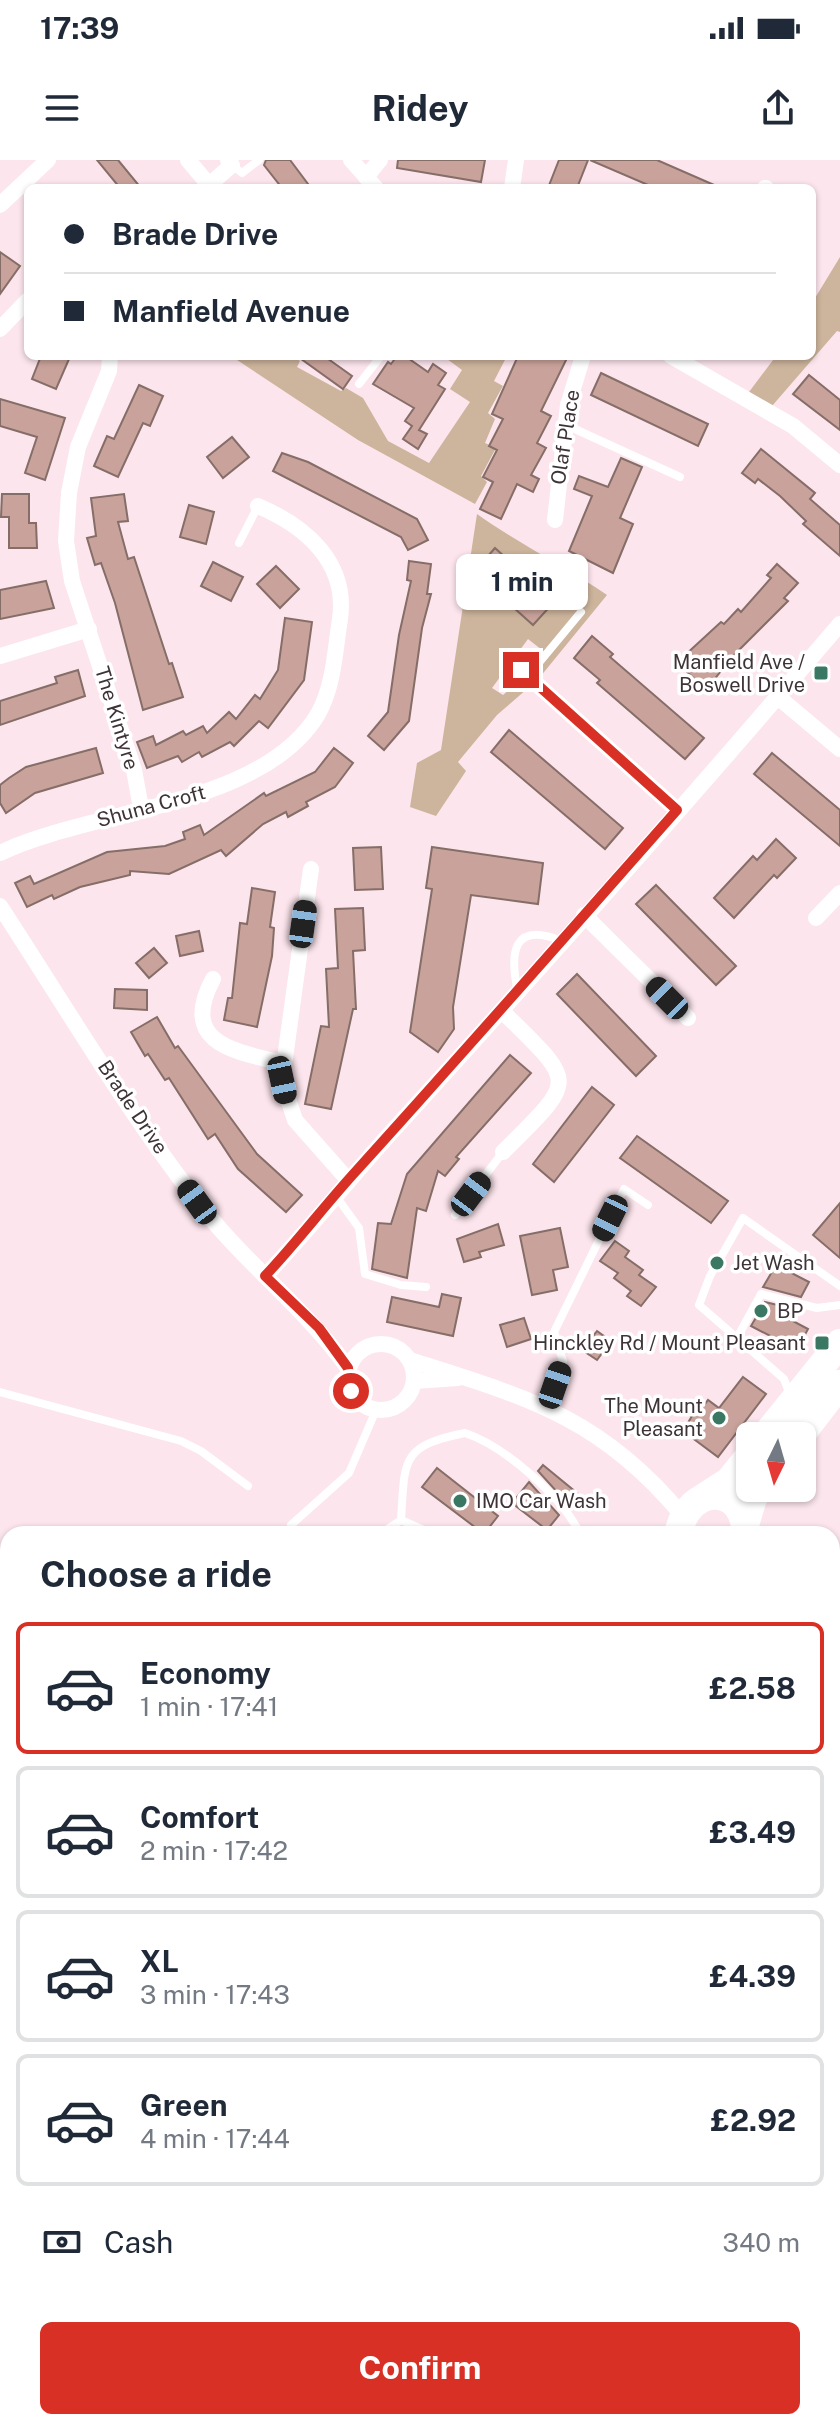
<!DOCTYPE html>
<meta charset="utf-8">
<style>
body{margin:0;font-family:"Public Sans",sans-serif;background:#f2f2f3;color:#1f2937;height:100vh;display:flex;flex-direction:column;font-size:30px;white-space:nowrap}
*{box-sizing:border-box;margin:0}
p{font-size:26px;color:#747a83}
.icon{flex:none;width:44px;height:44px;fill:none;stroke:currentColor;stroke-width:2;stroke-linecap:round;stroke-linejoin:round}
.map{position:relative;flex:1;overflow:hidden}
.side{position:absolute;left:0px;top:1366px;width:840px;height:904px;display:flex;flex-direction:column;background:#fff;border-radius:24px 24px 0 0;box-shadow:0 2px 6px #0004}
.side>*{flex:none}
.hud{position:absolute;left:24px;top:24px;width:792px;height:176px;border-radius:12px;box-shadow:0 2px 6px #0004;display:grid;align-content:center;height:176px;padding:0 40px;background:#fff}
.needle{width:52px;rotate:185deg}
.fabs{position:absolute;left:736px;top:1262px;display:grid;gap:16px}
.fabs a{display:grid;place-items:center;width:80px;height:80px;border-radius:12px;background:#fff;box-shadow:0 2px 6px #0004;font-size:40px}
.end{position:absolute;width:36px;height:36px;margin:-18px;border:10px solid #d93025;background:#fff;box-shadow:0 0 0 4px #fff}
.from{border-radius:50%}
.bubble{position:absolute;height:56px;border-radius:12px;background:#fff;box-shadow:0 2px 6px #0004;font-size:26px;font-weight:700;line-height:56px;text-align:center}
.car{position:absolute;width:24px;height:48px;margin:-24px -12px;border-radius:10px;box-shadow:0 0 6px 2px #0007;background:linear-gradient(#222 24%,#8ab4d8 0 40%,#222 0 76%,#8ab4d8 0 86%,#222 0)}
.hud b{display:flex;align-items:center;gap:28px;height:76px;font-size:30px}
.hud b+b{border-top:2px solid #e0e1e3}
.hud i{width:20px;height:20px;background:#1f2937}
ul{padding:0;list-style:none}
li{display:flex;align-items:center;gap:24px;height:132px;margin:0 16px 12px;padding:0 24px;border:4px solid #e0e1e3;border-radius:12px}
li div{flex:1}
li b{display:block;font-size:30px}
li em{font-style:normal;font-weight:700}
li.current{border-color:#d93025}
li>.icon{width:72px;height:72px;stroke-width:1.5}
h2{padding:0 40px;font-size:36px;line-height:96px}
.pay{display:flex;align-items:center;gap:20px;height:88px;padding:0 40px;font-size:30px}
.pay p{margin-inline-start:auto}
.cta{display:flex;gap:16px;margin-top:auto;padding:16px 40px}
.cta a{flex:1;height:92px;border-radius:12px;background:#d93025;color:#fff;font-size:32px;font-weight:700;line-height:92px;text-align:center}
.status{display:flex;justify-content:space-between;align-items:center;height:56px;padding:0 40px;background:#fff;direction:ltr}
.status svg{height:22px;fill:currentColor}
header{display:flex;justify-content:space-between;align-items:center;height:104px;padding:0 40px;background:#fff;font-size:36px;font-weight:700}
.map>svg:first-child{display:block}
</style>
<div class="status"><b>17:39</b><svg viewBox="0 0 49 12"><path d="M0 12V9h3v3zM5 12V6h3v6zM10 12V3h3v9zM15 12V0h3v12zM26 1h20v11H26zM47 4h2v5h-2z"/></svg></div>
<header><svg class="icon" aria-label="menu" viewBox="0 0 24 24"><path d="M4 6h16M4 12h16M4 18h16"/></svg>Ridey<svg class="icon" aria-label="share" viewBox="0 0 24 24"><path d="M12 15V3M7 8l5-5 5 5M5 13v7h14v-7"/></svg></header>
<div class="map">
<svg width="840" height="2270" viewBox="0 0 840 2270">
<rect width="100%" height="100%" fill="#fce5ec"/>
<g fill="#cdb49c">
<path d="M840,97V172L837,171L772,246L749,232L776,196H812V143Z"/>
<path d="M231,196H284L289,199L293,196L300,201L297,207L341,231L346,228L363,238L388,281L429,303L470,242L450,229L462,210L447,199L450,196H507L494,221L503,226L488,253L495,259L485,283L496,288L481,316L487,322L475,344L358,280Z"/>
<path d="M477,354C519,384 564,406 607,435L540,517L536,509L542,490L528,479L492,528L503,535L510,529H527L497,555L458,602L466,611L436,656L410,647L417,603L441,590Z"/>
<path d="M225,2262H704L707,2270H229Z"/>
</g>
<g fill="#c9a39b" stroke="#856d68" stroke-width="2">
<path d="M97,0H118L141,28H120Z"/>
<path d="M266,0H290L311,28H282L264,5Z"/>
<path d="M398,0H485L481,22L397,8Z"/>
<path d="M559,0H588L577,28H548Z"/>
<path d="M590,0H657L721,28H655Z"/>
<path d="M0,92L20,106L0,134Z"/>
<path d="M41,196L69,199L56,229L32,219Z"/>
<path d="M297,196H324L352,216L343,229Z"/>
<path d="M397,196H405L428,212L433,204L446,213L438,225L445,229L419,270L427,274L418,289L403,279L412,266L405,261L414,248L373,224L388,202L391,204Z"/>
<path d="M518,196H568L541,251L551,256L537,283L546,288L531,315L539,319L533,332L517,324L501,359L480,349L493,322L483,317L497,290L489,286L503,259L492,254Z"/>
<path d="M601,213L708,264L698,286L591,235Z"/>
<path d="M809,215L840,240V270L793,234Z"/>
<path d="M139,225L163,236L150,266L143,263L118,317L94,306L107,276L114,279Z"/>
<path d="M0,239L65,258L45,320L25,313L37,277L0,266Z"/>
<path d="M232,277L249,297L223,318L207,297Z"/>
<path d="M761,289L815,333L810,339L840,365V396L803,364L806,361L780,336L758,319L755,323L742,313Z"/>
<path d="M282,293L308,302L417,359L428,380L408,390L401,377L273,311Z"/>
<path d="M621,298L642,307L620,358L633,364L613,413L569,391L592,336L574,329L579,316L608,327Z"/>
<path d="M2,334H29V363H36L37,388H9V357H1Z"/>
<path d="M124,334L128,361L118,362L128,399L134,397L169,504L172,503L183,537L143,550L115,443L101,403L95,405L87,378L96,376L91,338Z"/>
<path d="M189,345L214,352L206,384L180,377Z"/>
<path d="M495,388L554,442L533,465L474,412Z"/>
<path d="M409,401L431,404L427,434H431L422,468L409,561L384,590L368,576L388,552L399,475L411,421L407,420Z"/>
<path d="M213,402L243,417L231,441L201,426Z"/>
<path d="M777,404L798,423L784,438L788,441L732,497L706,530L685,510L691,504L683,497L721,462L724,464L738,449L741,452L771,418L767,415Z"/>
<path d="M276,406L299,429L280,448L257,424Z"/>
<path d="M46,421L54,448L0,459V430Z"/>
<path d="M285,458L312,462L304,520L268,568L259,561L234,586L230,582L202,597L199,592L182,602L178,596L147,608L137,582L153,576L156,585L183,571L186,575L203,566L207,573L229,552L236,559L255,535L260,539L278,510Z"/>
<path d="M592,476L613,494L610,497L704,578L685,599L597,523L600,520L574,498Z"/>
<path d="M78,510L85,536L0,565V541L57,523L55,517Z"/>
<path d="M509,570L623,668L605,689L491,592Z"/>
<path d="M96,588L103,613L35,633L6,653L0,643V625L9,618L26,607Z"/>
<path d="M334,588L353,603L335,627L306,642L308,646L288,657L286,652L263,664L226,696L221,690L169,714L130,711V715L80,727L54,739L52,735L27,747L15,723L30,716L34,724L107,692L165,686L185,679L183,672L200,665L204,675L264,633L266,636L315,612Z"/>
<path d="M772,593L840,650V686L754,614Z"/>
<path d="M776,679L796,698L777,718L774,715L734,758L714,738L753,696L757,700Z"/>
<path d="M381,687L383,729L355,730L353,688Z"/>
<path d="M432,687L543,703L538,744L471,735L453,847L454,869L438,892L410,872L432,729L426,728Z"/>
<path d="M656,725L736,806L716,825L636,744Z"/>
<path d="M252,728L275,732L270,767L274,768L272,796L257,867L224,860L228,838H232L240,763L247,764Z"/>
<path d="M363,748L365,790L353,791L356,849H353L331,949L305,944L321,866L329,867L326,809L338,808L335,749Z"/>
<path d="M199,771L203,791L180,796L176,776Z"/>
<path d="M154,788L167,803L149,818L136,803Z"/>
<path d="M577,814L656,896L636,916L557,834Z"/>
<path d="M115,829L147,830V850L114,848Z"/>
<path d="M157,857L175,888L178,886L257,994L302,1035L286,1052L238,1009L215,974L208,979L169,918L165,920L148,894L145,896L131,872Z"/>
<path d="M510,895L531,913L456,997L459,999L445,1016L438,1011L426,1051L417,1048L407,1118L372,1109L378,1063L391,1064L407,1014Z"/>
<path d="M592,927L614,945L554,1022L533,1004Z"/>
<path d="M637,976L728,1041L711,1063L620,998Z"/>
<path d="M840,1043V1098L813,1075Z"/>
<path d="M498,1064L504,1085L479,1092L481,1097L464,1102L457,1079Z"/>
<path d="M560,1068L568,1107L553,1110L557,1130L532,1135L520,1076Z"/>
<path d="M615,1081L629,1091L625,1097L643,1110L639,1115L656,1127L641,1146L627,1136L631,1131L614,1118L618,1113L600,1101Z"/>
<path d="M776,1105L809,1122L801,1137L763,1127Z"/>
<path d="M442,1134L461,1138L453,1176L387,1162L392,1137L439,1147Z"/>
<path d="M765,1142L794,1149L789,1159L808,1169L797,1190L751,1166Z"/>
<path d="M524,1158L531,1179L507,1187L500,1165Z"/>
<path d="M597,1171L611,1181L597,1200L582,1190Z"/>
<path d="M743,1217L766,1234L718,1297L683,1271L701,1241L705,1244L708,1240L719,1248Z"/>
<path d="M543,1305L577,1333L568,1344L538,1311Z"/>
<path d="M437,1308L498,1356L484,1374L422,1327Z"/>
<path d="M529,1322L559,1355L547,1370L512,1343Z"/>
</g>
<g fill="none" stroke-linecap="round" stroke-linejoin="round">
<g stroke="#fff" stroke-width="8">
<path d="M232,5L242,13L259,0"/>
<path d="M359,224L381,196"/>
<path d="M566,265L680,317"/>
<path d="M239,383L258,346"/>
<path d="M528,516L581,452"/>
<path d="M518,832C509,792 513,761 562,781"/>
<path d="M336,1036L359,1068L365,1114L401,1125L426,1127"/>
<path d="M455,1055L503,992"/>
<path d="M737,1178L699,1145L710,1116L743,1058L840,1126"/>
<path d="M0,1232L181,1281L201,1291L248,1326"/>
<path d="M789,1232L784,1219L737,1178L761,1134L817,1148L840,1145"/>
<path d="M547,1246L563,1201L554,1172L624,1029L648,1045"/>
<path d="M401,1360C405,1300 400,1286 465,1273C504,1286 562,1336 580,1374"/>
<path d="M298,1374L291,1365L349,1313L376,1250"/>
<path d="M380,1374L401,1360L433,1374"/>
<path d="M832,1570L840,1580"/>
<path d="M832,1601L840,1598"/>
<path d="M832,1652L840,1646"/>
<path d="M0,1654H8"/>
<path d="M0,1770L6,1768"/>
<path d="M0,1939H8"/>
</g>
<g stroke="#fff" stroke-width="16">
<path d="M188,0L209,25L232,5L228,0"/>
<path d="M351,0L376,28"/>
<path d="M366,17L380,0"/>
<path d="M512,28L516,0"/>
<path d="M765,28H766"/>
<path d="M0,45L48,0"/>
<path d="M0,169L28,140"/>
<path d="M110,196L109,211L78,287L69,333L66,381L72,421L134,610L141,648"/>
<path d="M671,196L793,266L840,305"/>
<path d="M555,360L568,245L583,196"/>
<path d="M0,496L89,469"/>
<path d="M521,510L677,650"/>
<path d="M778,537L840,589"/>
<path d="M0,693C91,649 263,647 318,554C334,526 335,490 340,459C348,402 305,366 258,346"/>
<path d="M311,709L282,920L295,960L348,1020"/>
<path d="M0,746C64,844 125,948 197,1041C243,1102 304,1146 348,1208"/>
<path d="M584,755L688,858"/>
<path d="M816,758L840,733"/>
<path d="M213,819C179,883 233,891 283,903"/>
<path d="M502,851C577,925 578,917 503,992"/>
<path d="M265,1116C311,1068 352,1015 397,966C547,801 695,634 840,464"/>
<circle cx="381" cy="1217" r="33"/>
<path d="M410,1200C526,1237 601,1257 682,1355"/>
<path d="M415,1221L458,1218"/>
<path d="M832,1940L840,1935"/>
<path d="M832,2049L840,2063"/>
<path d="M801,2270L822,2262"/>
</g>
<path stroke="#fff" stroke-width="20" d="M832,1470L840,1478"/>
<g stroke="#fff" stroke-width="28">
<path d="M765,1276L840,1183"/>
<path d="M800,1276L840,1224"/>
<path d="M704,1337L729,1321L750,1295"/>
<path d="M745,1365L753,1338L760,1328"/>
<path d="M678,1374C689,1320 747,1326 745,1374"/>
<path d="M0,2228L8,2219"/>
<path d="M18,2270L26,2262"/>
</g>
</g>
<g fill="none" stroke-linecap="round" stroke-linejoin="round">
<path stroke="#d93025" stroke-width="10" d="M351,1231L348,1208L319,1168L265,1116C297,1082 325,1045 357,1010C465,891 571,770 677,650L521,510"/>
</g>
<g fill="#3b7864" stroke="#fff" stroke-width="3">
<rect x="813" y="505" width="16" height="16" rx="4"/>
<circle cx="717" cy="1103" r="8"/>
<circle cx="761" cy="1151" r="8"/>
<rect x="814" y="1175" width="16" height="16" rx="4"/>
<circle cx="719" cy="1258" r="8"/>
<circle cx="460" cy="1341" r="8"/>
</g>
<g text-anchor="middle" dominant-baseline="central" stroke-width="7" stroke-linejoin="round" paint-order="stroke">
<g font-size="20" fill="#3e3437" stroke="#fff">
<text transform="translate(565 277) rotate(-81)">Olaf Place</text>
<text transform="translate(117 558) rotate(73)">The Kintyre</text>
<text transform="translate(151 646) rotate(-15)">Shuna Croft</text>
<text transform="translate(133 947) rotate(56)">Brade Drive</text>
</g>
<g font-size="20" fill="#3e3437" stroke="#fff" text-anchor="end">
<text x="805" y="502">Manfield Ave /<tspan x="805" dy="23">Boswell Drive</tspan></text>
<text x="733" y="1103" text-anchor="start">Jet Wash</text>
<text x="777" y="1151" text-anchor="start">BP</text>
<text x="806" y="1183">Hinckley Rd / Mount Pleasant</text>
<text x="703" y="1246">The Mount<tspan x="703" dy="23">Pleasant</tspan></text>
<text x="476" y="1341" text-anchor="start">IMO Car Wash</text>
</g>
</g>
</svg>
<div class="fabs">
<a><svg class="needle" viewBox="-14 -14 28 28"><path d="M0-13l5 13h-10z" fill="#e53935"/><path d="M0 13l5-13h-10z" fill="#747a83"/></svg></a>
</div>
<i class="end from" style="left:351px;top:1231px"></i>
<i class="end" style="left:521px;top:510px"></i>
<div class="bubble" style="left:456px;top:394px;width:132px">1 min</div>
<i class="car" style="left:303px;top:764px;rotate:8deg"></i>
<i class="car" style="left:667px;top:838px;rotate:315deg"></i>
<i class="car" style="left:282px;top:920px;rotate:168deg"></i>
<i class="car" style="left:471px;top:1034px;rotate:37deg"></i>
<i class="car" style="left:197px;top:1042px;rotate:324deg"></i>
<i class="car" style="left:610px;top:1058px;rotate:206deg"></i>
<i class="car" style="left:555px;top:1225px;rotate:19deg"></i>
<div class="hud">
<b><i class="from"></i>Brade Drive</b>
<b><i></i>Manfield Avenue</b>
</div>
<section class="side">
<h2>Choose a ride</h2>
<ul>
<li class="current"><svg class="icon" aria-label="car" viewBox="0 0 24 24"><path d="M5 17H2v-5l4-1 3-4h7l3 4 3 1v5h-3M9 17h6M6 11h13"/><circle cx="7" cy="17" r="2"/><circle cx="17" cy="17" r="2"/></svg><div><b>Economy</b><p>1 min · 17:41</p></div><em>£2.58</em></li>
<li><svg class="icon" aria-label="car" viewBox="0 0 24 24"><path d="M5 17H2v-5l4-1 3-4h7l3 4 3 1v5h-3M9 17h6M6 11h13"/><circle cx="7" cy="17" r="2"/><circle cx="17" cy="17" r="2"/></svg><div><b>Comfort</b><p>2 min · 17:42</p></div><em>£3.49</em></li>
<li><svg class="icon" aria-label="car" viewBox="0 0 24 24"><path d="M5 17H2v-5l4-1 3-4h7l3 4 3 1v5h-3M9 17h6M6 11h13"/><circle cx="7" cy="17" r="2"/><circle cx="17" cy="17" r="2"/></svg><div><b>XL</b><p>3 min · 17:43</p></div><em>£4.39</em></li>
<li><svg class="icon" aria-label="car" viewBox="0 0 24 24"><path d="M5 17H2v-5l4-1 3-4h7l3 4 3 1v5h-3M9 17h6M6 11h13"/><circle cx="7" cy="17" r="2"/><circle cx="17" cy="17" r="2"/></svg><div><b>Green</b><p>4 min · 17:44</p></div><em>£2.92</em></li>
</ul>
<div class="pay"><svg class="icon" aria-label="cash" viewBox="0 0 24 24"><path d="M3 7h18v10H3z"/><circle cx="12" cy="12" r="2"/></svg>Cash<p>340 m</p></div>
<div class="cta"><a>Confirm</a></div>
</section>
</div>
